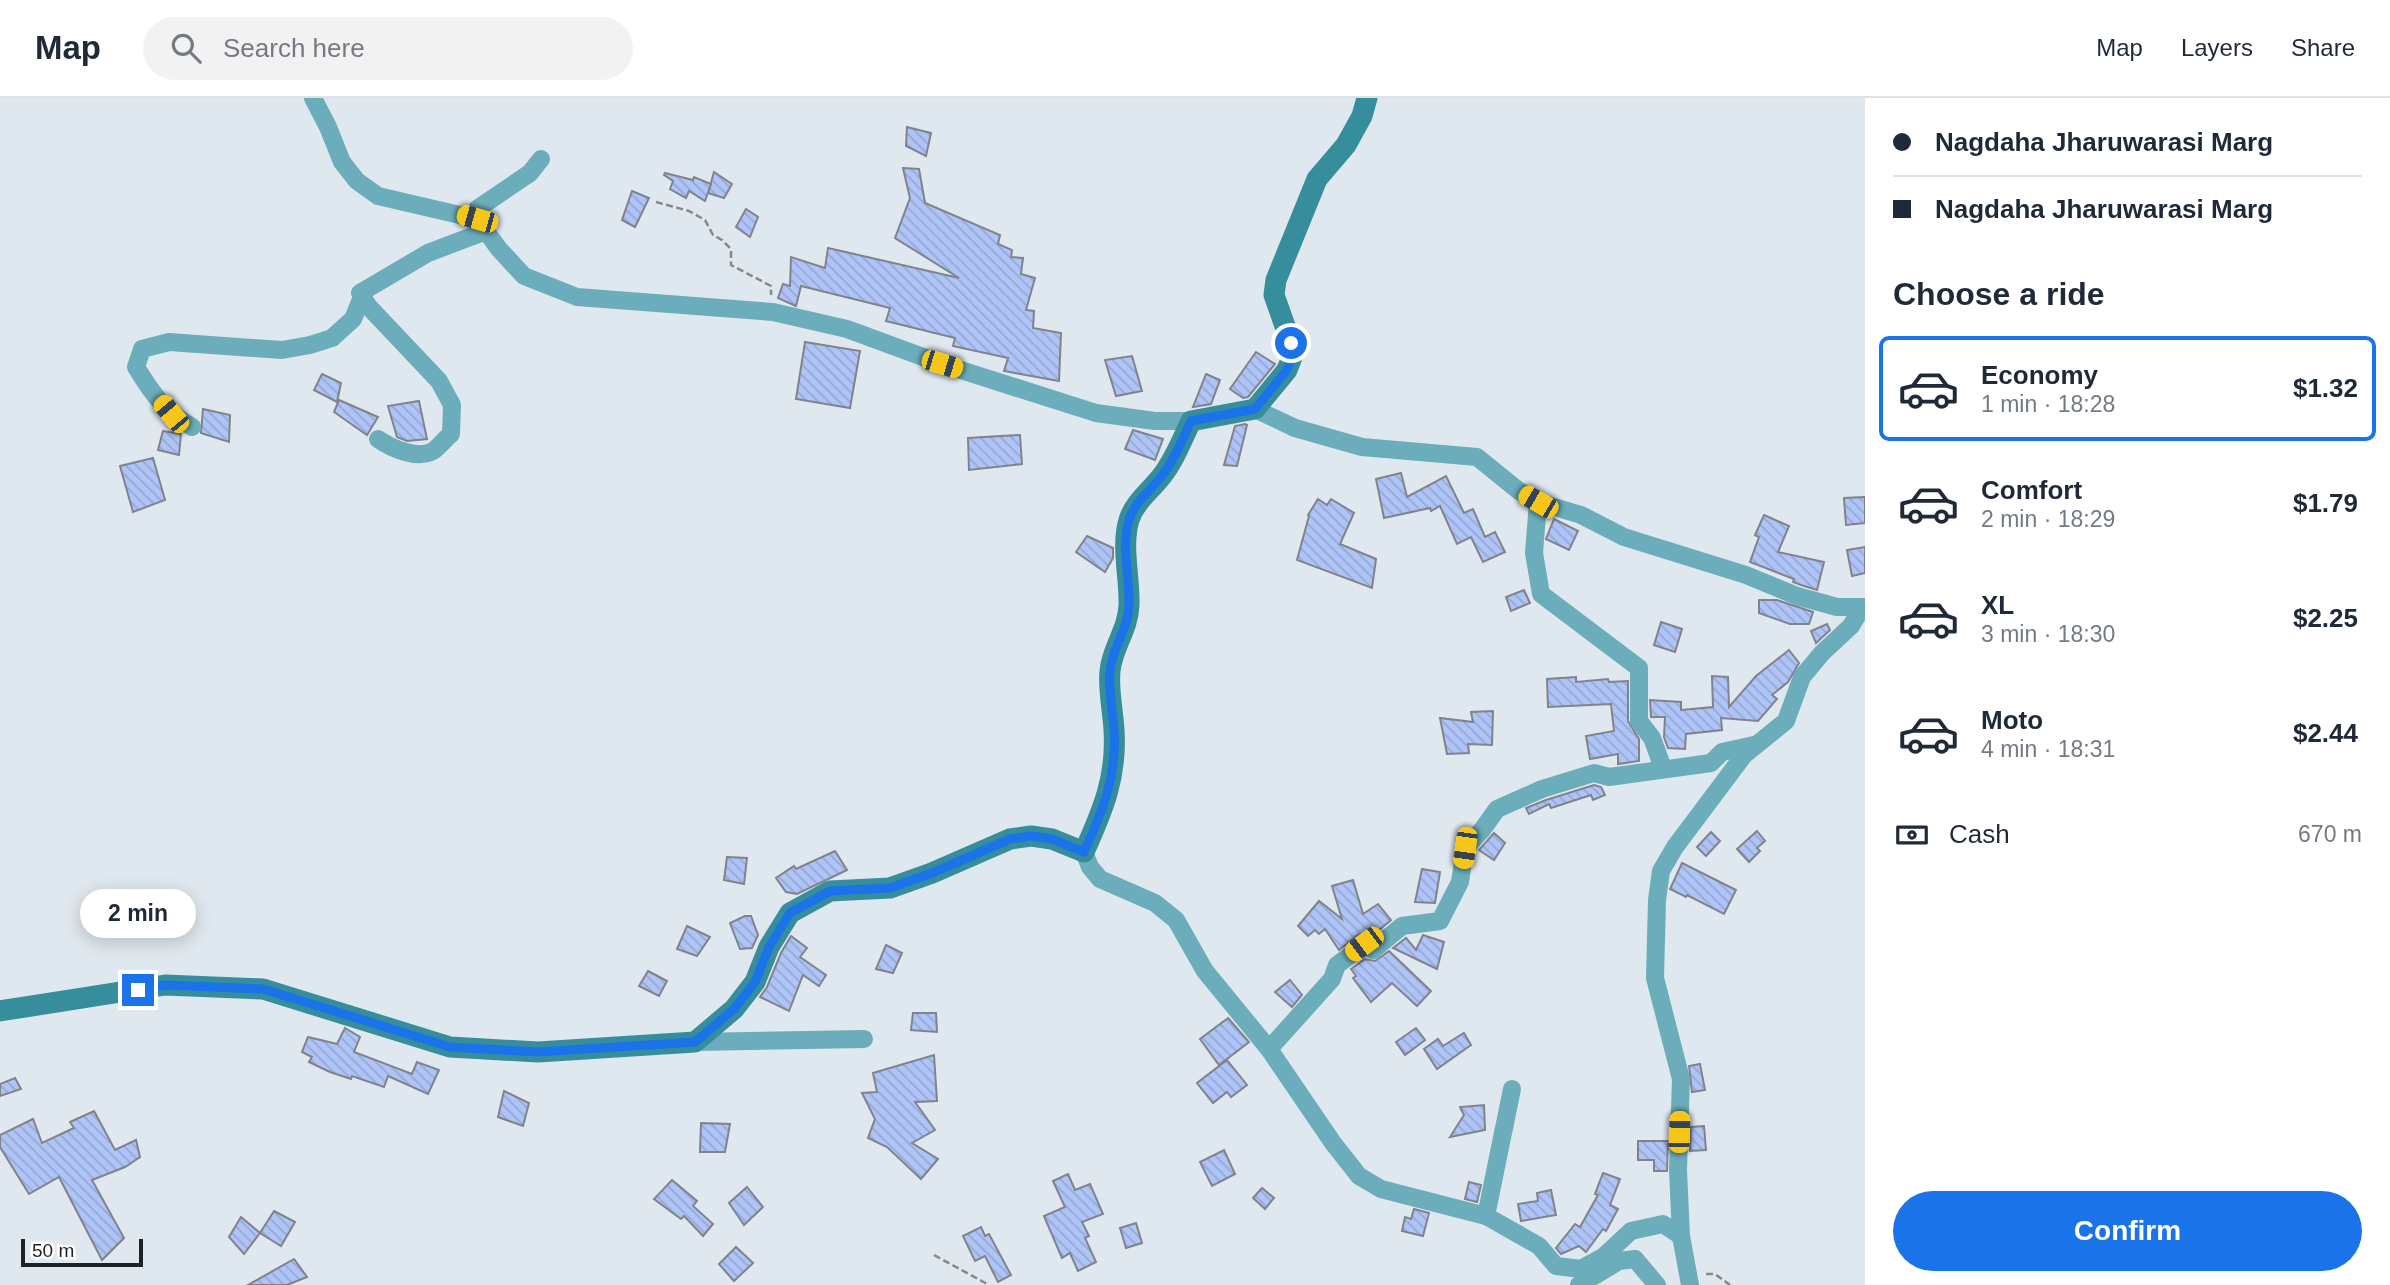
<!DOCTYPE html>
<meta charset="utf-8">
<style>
body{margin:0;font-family:Arial,sans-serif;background:#f2f2f3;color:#1f2937;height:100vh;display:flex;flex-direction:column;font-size:26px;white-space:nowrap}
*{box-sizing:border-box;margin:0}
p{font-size:23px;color:#747a83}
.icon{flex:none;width:38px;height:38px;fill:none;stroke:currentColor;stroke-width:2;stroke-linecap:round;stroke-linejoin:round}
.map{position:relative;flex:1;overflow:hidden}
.panel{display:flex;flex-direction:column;background:#fff;width:525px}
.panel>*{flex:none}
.guide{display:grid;align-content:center;height:154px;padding:0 28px;background:#fff}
.scale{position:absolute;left:21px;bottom:18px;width:122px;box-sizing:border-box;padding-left:7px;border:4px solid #1f2225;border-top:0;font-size:19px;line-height:24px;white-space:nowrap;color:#1f2225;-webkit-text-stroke:5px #fff;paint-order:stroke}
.end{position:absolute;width:32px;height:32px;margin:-16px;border:9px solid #1a73e8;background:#fff;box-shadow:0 0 0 4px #fff}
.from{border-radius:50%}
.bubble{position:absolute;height:49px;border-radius:24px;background:#fff;box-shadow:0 4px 18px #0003;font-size:23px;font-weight:700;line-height:49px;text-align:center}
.car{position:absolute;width:21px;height:42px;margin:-21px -10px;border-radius:9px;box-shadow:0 0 5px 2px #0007;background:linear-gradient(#f5c518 24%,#345 0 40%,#f5c518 0 76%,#345 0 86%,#f5c518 0)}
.guide b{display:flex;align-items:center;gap:24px;height:66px;font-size:26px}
.guide b+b{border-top:2px solid #e0e1e3}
.guide i{width:18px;height:18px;background:#1f2937}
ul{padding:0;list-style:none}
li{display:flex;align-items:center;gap:21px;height:105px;margin:0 14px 10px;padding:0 14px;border:4px solid transparent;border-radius:10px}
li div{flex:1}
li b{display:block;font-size:26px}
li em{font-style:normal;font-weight:700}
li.on{border-color:#1a73e8}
li>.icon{width:63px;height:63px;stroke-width:1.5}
h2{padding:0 28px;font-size:32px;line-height:84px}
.pay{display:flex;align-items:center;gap:18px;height:77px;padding:0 28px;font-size:26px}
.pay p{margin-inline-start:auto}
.cta{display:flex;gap:14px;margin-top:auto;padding:14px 28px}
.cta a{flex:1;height:80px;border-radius:42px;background:#1a73e8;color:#fff;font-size:28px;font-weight:700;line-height:80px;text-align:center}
header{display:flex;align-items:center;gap:42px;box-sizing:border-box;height:98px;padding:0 35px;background:#fff;border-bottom:2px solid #e0e1e3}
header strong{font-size:33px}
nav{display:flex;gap:38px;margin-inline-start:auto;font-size:24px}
.search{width:490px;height:63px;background:#f2f2f3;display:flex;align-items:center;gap:18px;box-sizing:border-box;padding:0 24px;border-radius:38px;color:#747a83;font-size:26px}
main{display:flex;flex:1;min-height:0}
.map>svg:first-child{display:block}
</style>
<header>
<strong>Map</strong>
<div class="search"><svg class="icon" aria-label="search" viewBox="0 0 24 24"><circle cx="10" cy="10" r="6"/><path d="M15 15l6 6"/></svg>Search here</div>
<nav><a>Map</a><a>Layers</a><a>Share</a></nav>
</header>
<main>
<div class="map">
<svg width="1865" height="1187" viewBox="0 0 1865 1187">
<defs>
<pattern id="building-back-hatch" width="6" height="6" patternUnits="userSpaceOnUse" patternTransform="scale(1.75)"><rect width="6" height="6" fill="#aec4f7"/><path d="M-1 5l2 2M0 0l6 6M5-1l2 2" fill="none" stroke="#95a8d4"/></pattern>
</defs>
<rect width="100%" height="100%" fill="#dfe8ee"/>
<g fill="url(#building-back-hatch)" stroke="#80838c" stroke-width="2">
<path d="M907,29L931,35L926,58L906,48Z"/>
<path d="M903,70L919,71L925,105L1000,137L998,146L1012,152L1011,159L1023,160L1021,176L1035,180L1026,212L1034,213L1033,230L1061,235L1059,283L1004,273L1008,260L953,248L955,240L886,223L890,210L801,188L796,208L778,200L783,186L790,188L791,159L825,170L828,150L959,180L895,140L910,100Z"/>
<path d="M714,74L732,86L724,100L708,95Z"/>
<path d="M665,75L693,82L694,79L711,86L705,103L689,93L686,100L670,91L673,83L664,77Z"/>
<path d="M632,93L649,100L635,129L622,122Z"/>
<path d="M746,111L758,119L750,139L736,129Z"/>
<path d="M805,244L860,253L850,310L796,301Z"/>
<path d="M1256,254L1275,266L1248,299L1243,300L1230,291Z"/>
<path d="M1132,258L1142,293L1116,298L1105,262Z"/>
<path d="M322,276L341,285L337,304L314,292Z"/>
<path d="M1206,276L1220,282L1211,306L1193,309Z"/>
<path d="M339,302L378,319L367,337L334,314Z"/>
<path d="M419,303L427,341L407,343L397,339L388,308Z"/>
<path d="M203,311L230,317L229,344L201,335Z"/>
<path d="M1245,326L1247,327L1237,368L1224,367L1235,328Z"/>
<path d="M1133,332L1163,341L1155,362L1125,351Z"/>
<path d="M163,333L181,336L179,357L158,352Z"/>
<path d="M1020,337L1022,366L969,372L968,340Z"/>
<path d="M153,360L165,402L133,414L120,368Z"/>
<path d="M1401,375L1407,399L1446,378L1464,415L1473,411L1485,439L1495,434L1505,454L1483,464L1471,439L1457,446L1440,408L1431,413L1430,410L1384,420L1376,381Z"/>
<path d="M1865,399V425L1846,427L1844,400Z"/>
<path d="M1318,401L1327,407L1331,401L1354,415L1340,446L1376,461L1372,490L1297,462L1309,418L1308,417Z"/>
<path d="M1764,417L1789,428L1778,454L1824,464L1817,492L1801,487L1793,484L1794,481L1750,464L1759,439L1755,437Z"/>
<path d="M1554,421L1578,433L1569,452L1546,441Z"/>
<path d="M1087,438L1113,450V460L1105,474L1076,454Z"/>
<path d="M1865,449V475L1852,478L1847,452Z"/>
<path d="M1524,492L1530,505L1511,513L1506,499Z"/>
<path d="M1759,502H1777L1813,514L1809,526H1790L1759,515Z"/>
<path d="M1661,524L1682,531L1675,554L1654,547Z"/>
<path d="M1827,526L1830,532L1816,545L1811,533Z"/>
<path d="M1789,552L1799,565L1788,584L1772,597L1777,601L1758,623L1721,620L1722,632L1686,636L1685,651L1668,650L1664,639L1665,619H1651L1650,602L1681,604V612L1713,609L1712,578L1728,579L1729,609L1756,578Z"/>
<path d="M1576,579V584L1608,581L1609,584L1628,583V623L1639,641V663L1618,666V656L1590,661L1586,638L1614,633L1611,606L1548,609L1547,581Z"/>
<path d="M1493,613L1492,647L1468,646L1469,655L1447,656L1440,620L1473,624L1471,614Z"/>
<path d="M1594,687L1601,689L1605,697L1593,702L1591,697L1551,710L1549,706L1529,716L1526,710L1546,702Z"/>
<path d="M1757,733L1765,743L1757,750L1760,753L1749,764L1737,751Z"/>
<path d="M1711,734L1720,743L1706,758L1697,749Z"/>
<path d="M1494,735L1505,745L1494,762L1479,752Z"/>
<path d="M835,753L847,772L797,796L786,794L776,780L794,768L796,771Z"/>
<path d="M727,759L747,760L744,786L724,782Z"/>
<path d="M1682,765L1736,792L1724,816L1687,797L1686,799L1670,791Z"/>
<path d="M1422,771L1440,774L1435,805L1415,804Z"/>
<path d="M1353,782L1363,816L1378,806L1391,822L1372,838L1364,836L1358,837L1339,852L1325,831L1319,836L1315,832L1308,838L1298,828L1319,803L1342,821L1332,788Z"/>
<path d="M745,818H751L758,837L752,850L740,851L730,825Z"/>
<path d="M687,828L710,839L697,858L677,851Z"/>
<path d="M1423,837L1444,844L1437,871L1393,850L1406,840L1416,852Z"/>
<path d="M791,838L807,850L800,859L826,877L819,888L803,877L789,913L760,899L767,889L781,855Z"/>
<path d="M886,847L902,855L893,875L876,871Z"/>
<path d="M1389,853L1431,893L1417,908L1392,885L1371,904L1353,880L1356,878L1351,871L1365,861L1375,863Z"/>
<path d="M648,873L667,883L659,898L639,888Z"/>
<path d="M1290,882L1302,897L1292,909L1275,894Z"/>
<path d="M913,915H936L937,934L911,932Z"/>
<path d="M1228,920L1249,944L1219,967L1200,941Z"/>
<path d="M345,930L360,939L354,954L412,976L417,964L439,972L428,996L388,978L384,989L352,978L351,981L330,974L309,964L312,959L302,954L308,939L337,946Z"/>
<path d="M1416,930L1425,942L1405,957L1396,944Z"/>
<path d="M1464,935L1471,947L1437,971L1424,951L1438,941L1443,948Z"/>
<path d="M934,957L937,1003L915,1004L935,1032L912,1045L938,1061L921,1081L887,1049L868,1040L875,1021L862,995L877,994L873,975Z"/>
<path d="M1227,962L1247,987L1231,999L1227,994L1213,1005L1197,985Z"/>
<path d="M1700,966L1705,992L1692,994L1689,968Z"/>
<path d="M15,980L21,991L0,998V986Z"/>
<path d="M504,993L529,1005L523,1028L498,1019Z"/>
<path d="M1484,1007L1485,1032L1450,1039L1464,1017L1460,1009Z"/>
<path d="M94,1013L115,1052L136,1042L140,1059L125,1069L92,1082L124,1140L102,1162L59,1079L29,1096L0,1049V1037L33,1021L42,1045L74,1030L70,1024Z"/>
<path d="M701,1025L730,1026L725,1054H700Z"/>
<path d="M1704,1028L1706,1052L1690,1053L1691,1029Z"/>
<path d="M1638,1043H1668L1667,1073H1654V1062H1638Z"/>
<path d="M1224,1052L1235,1076L1212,1088L1200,1064Z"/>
<path d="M1603,1075L1620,1081L1610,1107L1618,1111L1606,1133L1603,1131L1586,1154L1579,1148L1561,1156L1556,1150L1575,1126L1580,1129L1598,1097L1595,1096Z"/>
<path d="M1068,1076L1075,1092L1090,1086L1103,1116L1082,1124L1089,1138L1085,1140L1096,1164L1078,1173L1070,1155L1062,1160L1044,1118L1065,1109L1053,1083Z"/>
<path d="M672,1082L697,1103L693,1108L713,1126L703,1138L684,1118L681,1121L654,1101Z"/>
<path d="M1469,1084L1481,1087L1477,1104L1465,1101Z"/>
<path d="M747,1089L763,1109L744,1127L729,1105Z"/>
<path d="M1262,1090L1274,1100L1265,1111L1253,1100Z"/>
<path d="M1551,1092L1556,1117L1521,1123L1518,1106L1538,1103L1537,1095Z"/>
<path d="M1414,1111L1429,1115L1423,1138L1402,1133L1405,1119L1411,1121Z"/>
<path d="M274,1113L295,1124L281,1148L260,1135Z"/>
<path d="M241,1119L260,1135L244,1156L229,1139Z"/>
<path d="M1136,1125L1142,1145L1126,1150L1120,1130Z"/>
<path d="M981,1129L985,1138L989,1136L1011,1177L998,1184L985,1158L975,1163L963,1138Z"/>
<path d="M736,1149L753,1165L734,1183L719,1166Z"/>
<path d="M294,1161L307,1179L287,1187H248Z"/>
</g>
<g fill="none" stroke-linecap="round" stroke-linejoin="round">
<g stroke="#83898e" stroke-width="2.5" stroke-dasharray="7 3.5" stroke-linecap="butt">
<path d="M656,104L689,113L705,122L713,137L722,142L731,151V167L771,188V197"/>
<path d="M934,1157L989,1187"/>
<path d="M1706,1176H1715L1730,1187"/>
</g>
<g stroke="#6badba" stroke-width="18">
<path d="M313,0L328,29L342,64L357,83L378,98L477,121L499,151L524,178L577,199L773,214L847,231L942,266L1096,315L1155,323H1191"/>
<path d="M477,121V111L530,75L541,61"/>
<path d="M1255,311L1295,330L1362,349L1477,359L1519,393L1538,404L1581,417L1624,439L1746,477L1797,498L1837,509H1865"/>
<path d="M192,329C164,312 153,297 136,269L142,251L169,244L282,252L310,247L332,240L353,221L362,199"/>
<path d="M378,341C391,350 417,362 433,353C439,349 445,341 451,336L452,307L439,283L369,209L360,195L428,155L486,133"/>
<path d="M1538,404L1534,455L1541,496L1639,570V623L1652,640L1663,670"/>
<path d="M1084,754L1090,769L1100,781L1155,805L1176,822L1205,873L1269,951L1333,1045L1359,1078L1381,1091L1486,1118L1539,1148L1556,1168L1581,1171L1603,1159L1631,1133L1663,1126L1681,1138L1690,1187"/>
<path d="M695,944L864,941"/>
<path d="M1269,951L1332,881L1337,867L1364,847L1373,852L1402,828L1440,823L1460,784L1465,750L1482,732L1497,711L1542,691L1594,675L1609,679L1711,665L1722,654L1754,647"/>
<path d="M1486,1118L1512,991"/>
<path d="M1681,1138L1678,1072L1681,981L1655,880L1657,802L1661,773L1675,749L1744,657L1786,623L1802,579L1822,555L1851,528L1861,511"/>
<path d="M1579,1187L1619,1163L1635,1161L1657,1187"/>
</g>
<path stroke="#368d9c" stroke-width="21" d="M0,913L165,887L263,891L450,949L538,954L695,944L734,911L755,884L769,849L790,815L830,793L890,790L932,775L1010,741L1031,738L1052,741L1084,754C1103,712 1117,679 1114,632C1113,613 1108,592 1110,573C1112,549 1128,533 1129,507C1130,480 1121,448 1129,422C1134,405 1150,393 1161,379C1174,363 1182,342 1191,323L1255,311L1287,272L1292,259L1291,245L1274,197L1276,182L1317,81L1346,47L1362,18L1367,0"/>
</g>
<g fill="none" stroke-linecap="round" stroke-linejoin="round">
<path stroke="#1a73e8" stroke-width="9" d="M138,892L165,887L263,891L450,949L538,954L695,944L734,911L755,884L769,849L790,815L830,793L890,790L932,775L1010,741L1031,738L1052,741L1084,754C1103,712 1117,679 1114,632C1113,613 1108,592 1110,573C1112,549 1128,533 1129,507C1130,480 1121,449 1129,422C1134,405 1150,393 1161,379C1174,363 1182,342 1191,323L1255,311L1287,272L1292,259L1291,245"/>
</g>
</svg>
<div class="scale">50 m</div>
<i class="end from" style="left:1291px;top:245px"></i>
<i class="end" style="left:138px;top:892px"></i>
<div class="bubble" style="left:80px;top:791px;width:116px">2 min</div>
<i class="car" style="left:477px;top:121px;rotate:286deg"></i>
<i class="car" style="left:942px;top:266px;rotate:107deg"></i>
<i class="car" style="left:171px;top:316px;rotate:320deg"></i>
<i class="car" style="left:1538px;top:404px;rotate:300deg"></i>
<i class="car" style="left:1465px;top:750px;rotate:188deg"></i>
<i class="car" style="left:1364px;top:846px;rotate:233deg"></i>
<i class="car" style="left:1679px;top:1034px;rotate:2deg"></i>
</div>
<section class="panel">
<div class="guide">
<b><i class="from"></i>Nagdaha Jharuwarasi Marg</b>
<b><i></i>Nagdaha Jharuwarasi Marg</b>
</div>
<h2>Choose a ride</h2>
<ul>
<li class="on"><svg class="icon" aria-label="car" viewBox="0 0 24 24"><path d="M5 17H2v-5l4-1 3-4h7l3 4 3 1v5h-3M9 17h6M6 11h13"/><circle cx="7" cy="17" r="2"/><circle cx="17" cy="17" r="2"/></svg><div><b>Economy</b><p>1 min · 18:28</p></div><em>$1.32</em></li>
<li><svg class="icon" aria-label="car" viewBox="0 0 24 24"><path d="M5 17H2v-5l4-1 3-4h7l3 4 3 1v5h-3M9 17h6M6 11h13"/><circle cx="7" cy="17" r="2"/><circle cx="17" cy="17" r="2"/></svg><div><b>Comfort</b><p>2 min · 18:29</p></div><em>$1.79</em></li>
<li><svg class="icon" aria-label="car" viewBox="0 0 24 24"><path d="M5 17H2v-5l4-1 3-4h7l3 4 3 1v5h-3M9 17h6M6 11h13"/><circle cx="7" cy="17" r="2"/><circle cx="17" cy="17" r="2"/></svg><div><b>XL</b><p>3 min · 18:30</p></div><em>$2.25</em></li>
<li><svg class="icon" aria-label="car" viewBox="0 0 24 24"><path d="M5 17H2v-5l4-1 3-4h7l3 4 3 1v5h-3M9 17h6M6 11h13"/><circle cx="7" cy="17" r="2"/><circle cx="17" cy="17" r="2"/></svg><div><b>Moto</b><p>4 min · 18:31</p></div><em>$2.44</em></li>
</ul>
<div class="pay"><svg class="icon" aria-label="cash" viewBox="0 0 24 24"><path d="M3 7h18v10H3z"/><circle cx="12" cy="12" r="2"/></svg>Cash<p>670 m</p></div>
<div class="cta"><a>Confirm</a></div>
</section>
</main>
